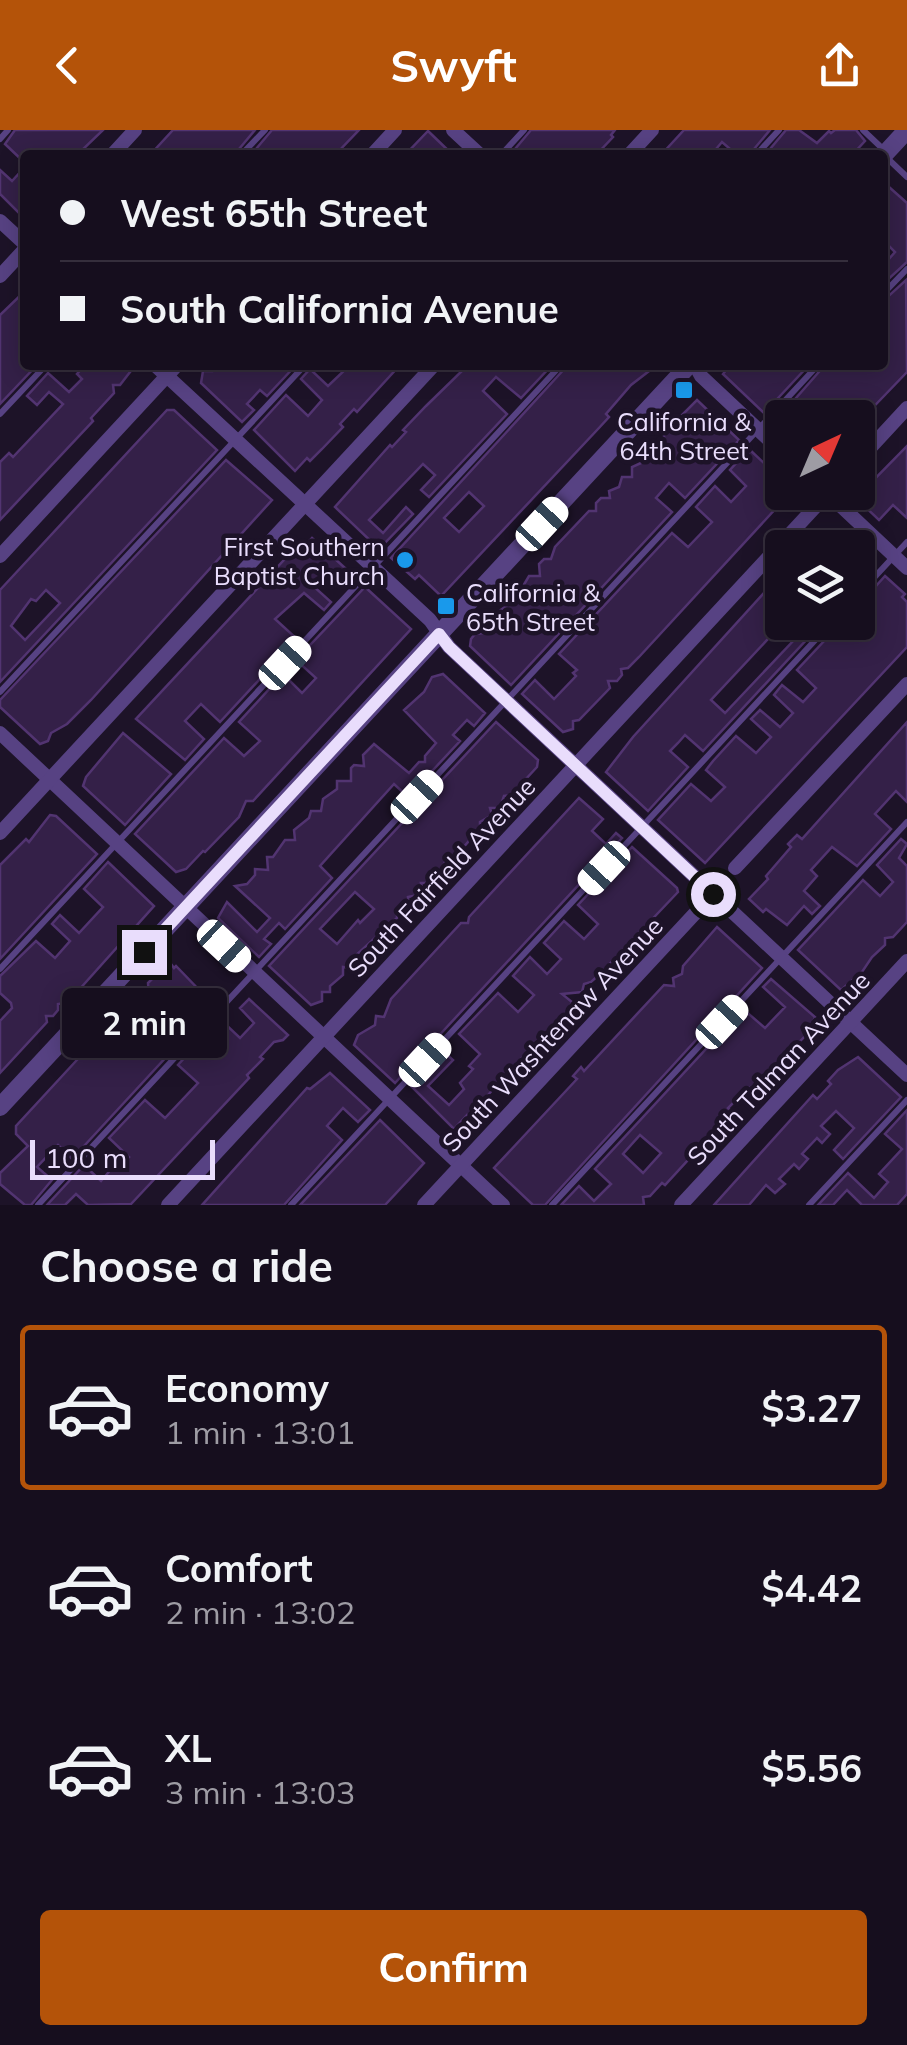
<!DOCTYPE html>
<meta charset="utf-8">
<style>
body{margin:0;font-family:Mulish,sans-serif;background:#231c2b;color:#f1f3f6;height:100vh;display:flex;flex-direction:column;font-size:38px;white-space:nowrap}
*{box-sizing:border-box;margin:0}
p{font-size:32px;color:#9e9ca4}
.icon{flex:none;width:55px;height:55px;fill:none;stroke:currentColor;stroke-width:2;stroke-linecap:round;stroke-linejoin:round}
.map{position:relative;height:1075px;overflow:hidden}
.panel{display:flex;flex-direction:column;background:#160e1e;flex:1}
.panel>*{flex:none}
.guide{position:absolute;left:20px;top:20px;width:868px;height:220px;border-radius:10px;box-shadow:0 5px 25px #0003,0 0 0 2px #352e3c;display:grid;align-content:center;height:220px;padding:0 40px;background:#160e1e}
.needle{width:65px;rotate:44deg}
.controls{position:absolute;left:765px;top:270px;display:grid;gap:20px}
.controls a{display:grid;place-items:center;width:110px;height:110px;border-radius:10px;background:#160e1e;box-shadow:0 5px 25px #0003,0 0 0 2px #352e3c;font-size:50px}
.scale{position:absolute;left:30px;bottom:25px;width:185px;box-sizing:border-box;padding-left:10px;border:5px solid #e9ddfc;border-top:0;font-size:28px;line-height:35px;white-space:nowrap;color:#e9ddfc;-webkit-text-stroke:8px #1d1328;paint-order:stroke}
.end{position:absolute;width:45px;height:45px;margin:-22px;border:12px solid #e9ddfc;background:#111;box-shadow:0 0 0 5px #111}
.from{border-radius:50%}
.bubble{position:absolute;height:70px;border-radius:10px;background:#160e1e;box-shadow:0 5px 25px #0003,0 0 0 2px #352e3c;font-size:32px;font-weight:700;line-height:70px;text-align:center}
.car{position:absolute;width:30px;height:60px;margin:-30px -15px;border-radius:12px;box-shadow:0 0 8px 2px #0007;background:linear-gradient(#fff 24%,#345 0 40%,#fff 0 76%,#345 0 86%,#fff 0)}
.guide b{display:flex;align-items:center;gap:35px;height:95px;font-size:38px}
.guide b+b{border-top:2px solid #352e3c}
.guide i{width:25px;height:25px;background:#f1f3f6}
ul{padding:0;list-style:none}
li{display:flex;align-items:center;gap:30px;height:165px;margin:0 20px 15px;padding:0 20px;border:5px solid transparent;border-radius:10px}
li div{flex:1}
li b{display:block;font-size:38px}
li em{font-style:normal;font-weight:700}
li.selected{border-color:#b45309}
li>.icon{width:90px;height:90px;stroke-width:1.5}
h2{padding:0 40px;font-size:45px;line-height:120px}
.button{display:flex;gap:20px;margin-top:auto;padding:20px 40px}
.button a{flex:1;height:115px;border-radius:10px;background:#b45309;color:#fff;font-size:40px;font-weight:700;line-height:115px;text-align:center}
header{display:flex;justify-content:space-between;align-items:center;height:130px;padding:0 40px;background:#b45309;color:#fff;font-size:45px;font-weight:700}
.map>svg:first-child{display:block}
</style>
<header><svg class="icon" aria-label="back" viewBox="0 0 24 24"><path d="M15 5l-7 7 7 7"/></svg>Swyft<svg class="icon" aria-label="share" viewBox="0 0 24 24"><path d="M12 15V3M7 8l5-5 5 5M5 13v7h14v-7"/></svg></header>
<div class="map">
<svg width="907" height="1075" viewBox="0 0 907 1075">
<rect width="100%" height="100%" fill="#1d1328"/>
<g fill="#342048" stroke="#523471" stroke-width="2.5" fill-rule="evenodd">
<path d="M15,0H103L77,25H25V33L5,14Z"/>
<path d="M173,0H255L234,25H150Z"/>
<path d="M272,0H359L335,25H251Z"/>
<path d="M531,0H615L611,5L613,7L596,25H510Z"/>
<path d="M684,0H770L749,25H737L722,12L711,25H661Z"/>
<path d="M786,0H799L817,13L829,1L831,3L835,0H856L865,11L852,25H765Z"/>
<path d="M428,1L453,25H405Z"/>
<path d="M25,37V89L0,64V40L12,51Z"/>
<path d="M889,57L907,73V132L882,155V137L895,122L882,109V67Z"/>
<path d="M906,150L907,242L858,293V288H782V299L775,292L825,235H882V172Z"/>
<path d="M25,161V235H37L0,274V185Z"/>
<path d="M85,235H123L130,242L120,255H113L114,263L91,288L93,291L0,390V332L9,323L13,327L63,274L49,262L37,275L27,266L48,243L69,262L82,249L77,244Z"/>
<path d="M212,235H296L267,266L260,260L247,274L254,280L242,292L201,253L203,241H212Z"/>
<path d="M350,235H400L357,282L354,279L340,294L343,297L322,319L310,331L307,328L295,341L254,300L286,265L308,286L322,270L301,249L310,239L328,256Z"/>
<path d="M468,235H552L521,268L496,247L483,261L507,284L429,367L421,360L435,345L423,334L369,390L383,403L406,377L413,384L379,419L335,377L390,315L392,317L406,302L403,300L426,276Z"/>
<path d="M568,235H657L631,255L606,284L609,287L598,299L441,466L419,445L415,449L391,428ZM469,362L484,376L459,402L444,388Z"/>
<path d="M730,235H809L764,283L723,244Z"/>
<path d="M697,270L739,310L685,368L669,353L656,368L672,382L511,555L470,516L471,509L475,504L483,503L487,492H494V485L509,474L508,469L513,464L519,463L529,446H540L539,434L544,429H551L555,417L589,381H596V373L601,368H610L609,361L619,357L622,347H632V337L641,333L644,324H656L654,313L664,309V303Z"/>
<path d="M167,280H174L217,320L0,552V460ZM46,460L60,473L25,510L11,496L31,469L36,471Z"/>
<path d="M907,316V388L893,375L879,390L856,368Z"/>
<path d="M749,319L782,350V362H791L639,527L628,538L621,539L622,545L617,551H608L610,558L579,590L573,591V599L563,602L522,564L535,550L554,569L576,546L573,543L577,540L559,524L672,403L688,417L710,394L712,392L696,377L715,356L731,372L746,356L730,340Z"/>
<path d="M226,330L272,370L91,570L67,594L51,603L48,611L40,614L0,577V570Z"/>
<path d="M312,408L355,447L345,457L326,440L312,455L331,472L324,480L304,463L275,489L297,509L220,592L201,574L185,591L204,609L185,630L136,589L297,416L301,420Z"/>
<path d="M782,443V492H793L809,507L703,621L685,605L678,613L670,621L688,637L648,681L606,642L633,607ZM781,495L795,508L794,510L725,583L711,570Z"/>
<path d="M885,446L905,464L902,467L907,472V517L705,733L658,690L691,654L711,671L725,657L706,640L713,631L736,606L756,623L771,607L751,589L760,580L780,597L793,583L774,565L782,555L803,572L816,558L797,540L842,492H858V476Z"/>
<path d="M365,457L411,499L253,671H246L239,687L205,722L203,721L186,739L176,742L135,704L224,608L244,626L260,611L239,592L283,544L302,563L316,548L296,530Z"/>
<path d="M443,544L485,583L474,596L467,590L453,605L460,611L408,667L394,654L320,736L332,748L285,799L279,793L264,809L271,814L259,827L218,788L227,772L257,802L270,788L235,756L247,754L255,745V739L268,740L267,727H273L285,710H295L294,700L309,688L311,681H321L323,669L337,659V651H351V638L354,635L364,636L363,625L374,614L409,643L419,632H425V626L436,613L404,580L424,562L432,547Z"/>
<path d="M496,592L538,630L537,637L511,665L504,666L500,678H490L492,685L480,692V698L461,720L453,727L447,728L441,740L434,741L429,753H421L423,760L418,765L408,767L409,775L404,780L397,781V788L353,828L350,838L343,837V845L330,856V862H322V871L311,875L269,836ZM355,762L374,779L360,793L358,790L337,814L320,799Z"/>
<path d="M907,592V672L896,661L875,684L891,699L857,736L832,717L811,740L817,746L804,761L820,776L812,784L804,776L787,795L766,779L763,782L749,769L768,749L766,746L791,717L788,714L797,705L802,709Z"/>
<path d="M123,603L171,644L125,695L83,656L86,647Z"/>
<path d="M579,668L603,689L592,701L606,714L616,703L622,708L395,953L354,915L358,905L375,895L376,886L384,887L391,869L461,793H468L469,787Z"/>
<path d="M50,685L56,686L97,724L0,829V735L26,709L29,712Z"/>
<path d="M901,709L907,714L899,728L907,736V792L893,807L885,808V815L872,827L862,842L841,860L798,820L863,750L880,766L893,752L877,735Z"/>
<path d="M632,717L677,758L678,762L600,844L591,852L584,854L582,862L562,864L572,872L567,882L508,942L469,987L467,985L454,999L411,956L443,921L453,930L428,956L449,975L464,959L460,953L473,939L469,936L480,924L459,904L498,863L518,882L534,865L513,846L530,827L547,844L561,829L544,813L564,791L584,809L598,794L578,775Z"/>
<path d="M108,732L154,776L77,862H70V868L65,873L58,874V880L53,886H46L47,892L0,943V891L12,878L11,873L0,863V846L36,811L55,828L70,811L52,794L60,785L79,803L103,777L84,759Z"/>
<path d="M717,797L762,838L545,1075H533L494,1038L577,949L573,946L581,937L584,941L664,855L674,856L673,848L682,844L683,836Z"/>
<path d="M171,834L174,838L176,836L206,867L210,863L218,871L72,1029L58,1015L37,1037L52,1050L31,1075H25L0,1054V1043L28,1016L16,1004V996L100,905L111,894H117V887L124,879H133V870L138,865L149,866L148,853L166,835Z"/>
<path d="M771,849L815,887L809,902L761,951L746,960L748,966L737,969L728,978L732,982L665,1055L662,1053L650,1066L643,1067L644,1075H561L579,1056L594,1071L611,1054L595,1039L743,879L765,898L785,877L763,857ZM640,1005L661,1023L643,1043L623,1024Z"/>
<path d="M249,869L288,905L283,910L274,912L260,927L263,929L247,945L249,948L131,1074L88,1075L76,1064L65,1075H47L84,1035L101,1051L113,1037L116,1040L129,1027L109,1008L145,970L165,988L198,953L178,935L220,889L240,908L254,893L240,878Z"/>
<path d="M858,927L901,967L843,1029L834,1020L854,998L836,981L821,996L830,1004L822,1013L817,1008L802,1024L808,1029L799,1039L794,1034L779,1049L785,1054L775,1063L766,1055L749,1075H714L813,965L817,969L831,954L828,951L838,940Z"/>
<path d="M330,943L370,980L358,992L343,978L327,996L342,1010L284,1075H202L307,958L310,959Z"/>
<path d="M907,980V1064L897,1075H862L847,1060L833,1075H818L848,1043L874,1068L888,1052L879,1044L902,1019L885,1004Z"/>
<path d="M380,990L424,1033L414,1044L385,1075H300Z"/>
</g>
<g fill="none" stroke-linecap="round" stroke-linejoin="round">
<g stroke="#574283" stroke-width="6">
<path d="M863,0L884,20"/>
<path d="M0,9L8,0"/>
<path d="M241,25L265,0"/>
<path d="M501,25L524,0"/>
<path d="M756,25L779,0"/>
<path d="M885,26L907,47"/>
<path d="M882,165L907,139"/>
<path d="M0,284L46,235"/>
<path d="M858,465L907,412"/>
<path d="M0,562L305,235"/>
<path d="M0,839L561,235"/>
<path d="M38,1075L818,235"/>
<path d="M291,1075L832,492"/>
<path d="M552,1075L907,692"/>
<path d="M809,1075L907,970"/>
</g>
<g stroke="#574283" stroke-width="14">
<path d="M453,0L480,25"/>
<path d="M112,25L135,0"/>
<path d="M372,25L395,0"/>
<path d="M629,25L652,0"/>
<path d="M0,91L25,114"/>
<path d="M0,146L25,119"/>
<path d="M155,235L430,490L449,517L907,945"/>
<path d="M695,235L701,246L782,322"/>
<path d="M858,331L907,278"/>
<path d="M826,362L907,438"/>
<path d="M0,426L177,235"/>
<path d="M0,603L503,1075"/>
<path d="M0,703L434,235"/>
<path d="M735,738L907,554"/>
<path d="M168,1075L829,362"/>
<path d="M424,1075L713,764"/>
<path d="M681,1075L907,831"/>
</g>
<g stroke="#574283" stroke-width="18">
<path d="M882,27L907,0"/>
<path d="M0,977L689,235"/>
</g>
</g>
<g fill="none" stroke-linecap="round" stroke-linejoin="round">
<path stroke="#e9ddfc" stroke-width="12" d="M144,822L439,504L449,517L713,764"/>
</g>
<g fill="#1999eb" stroke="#1d1328" stroke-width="4">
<rect x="674" y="250" width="20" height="20" rx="5"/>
<circle cx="405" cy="430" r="10"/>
<rect x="436" y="466" width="20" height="20" rx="5"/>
</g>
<g text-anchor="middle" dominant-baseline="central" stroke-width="9" stroke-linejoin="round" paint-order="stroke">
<g font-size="25" fill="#e9ddfc" stroke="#1d1328">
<text x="684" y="291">California &amp;<tspan x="684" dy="29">64th Street</tspan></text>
<text x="385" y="416" text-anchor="end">First Southern<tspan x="385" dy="29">Baptist Church</tspan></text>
<text x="466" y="462" text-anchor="start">California &amp;<tspan x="466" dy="29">65th Street</tspan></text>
</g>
<g font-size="25" fill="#e9ddfc" stroke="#1d1328">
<text transform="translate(441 747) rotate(-47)">South Fairfield Avenue</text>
<text transform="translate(552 904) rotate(-47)">South Washtenaw Avenue</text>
<text transform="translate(778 938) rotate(-47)">South Talman Avenue</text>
</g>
</g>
</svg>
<div class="controls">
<a><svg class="needle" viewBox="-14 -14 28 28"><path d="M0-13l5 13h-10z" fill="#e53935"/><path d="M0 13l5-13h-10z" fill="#9e9ca4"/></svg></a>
<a><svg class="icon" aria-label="layers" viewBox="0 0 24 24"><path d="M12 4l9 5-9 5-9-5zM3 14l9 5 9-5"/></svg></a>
</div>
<div class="scale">100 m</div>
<i class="end from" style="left:713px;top:764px"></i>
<i class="end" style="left:144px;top:822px"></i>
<div class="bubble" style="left:62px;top:858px;width:165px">2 min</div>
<i class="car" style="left:542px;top:394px;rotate:43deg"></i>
<i class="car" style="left:285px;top:533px;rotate:43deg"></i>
<i class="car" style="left:417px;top:667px;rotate:43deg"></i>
<i class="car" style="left:604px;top:738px;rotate:223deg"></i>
<i class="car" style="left:224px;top:816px;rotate:133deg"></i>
<i class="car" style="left:722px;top:892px;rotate:43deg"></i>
<i class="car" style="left:425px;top:930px;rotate:43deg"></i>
<div class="guide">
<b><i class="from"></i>West 65th Street</b>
<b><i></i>South California Avenue</b>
</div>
</div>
<section class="panel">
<h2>Choose a ride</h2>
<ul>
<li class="selected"><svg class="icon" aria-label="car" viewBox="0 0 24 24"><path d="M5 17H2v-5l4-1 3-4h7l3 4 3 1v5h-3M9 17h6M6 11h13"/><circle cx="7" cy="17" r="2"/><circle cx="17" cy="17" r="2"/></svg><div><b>Economy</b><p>1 min · 13:01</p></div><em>$3.27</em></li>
<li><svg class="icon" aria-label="car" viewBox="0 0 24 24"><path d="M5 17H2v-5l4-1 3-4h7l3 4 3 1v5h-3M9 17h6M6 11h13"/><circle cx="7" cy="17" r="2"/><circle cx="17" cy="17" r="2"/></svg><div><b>Comfort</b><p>2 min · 13:02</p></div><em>$4.42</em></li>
<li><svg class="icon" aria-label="car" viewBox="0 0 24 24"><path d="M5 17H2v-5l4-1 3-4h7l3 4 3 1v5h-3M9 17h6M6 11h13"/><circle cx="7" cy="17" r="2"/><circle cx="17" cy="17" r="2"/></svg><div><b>XL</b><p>3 min · 13:03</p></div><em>$5.56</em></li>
</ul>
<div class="button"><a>Confirm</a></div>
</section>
